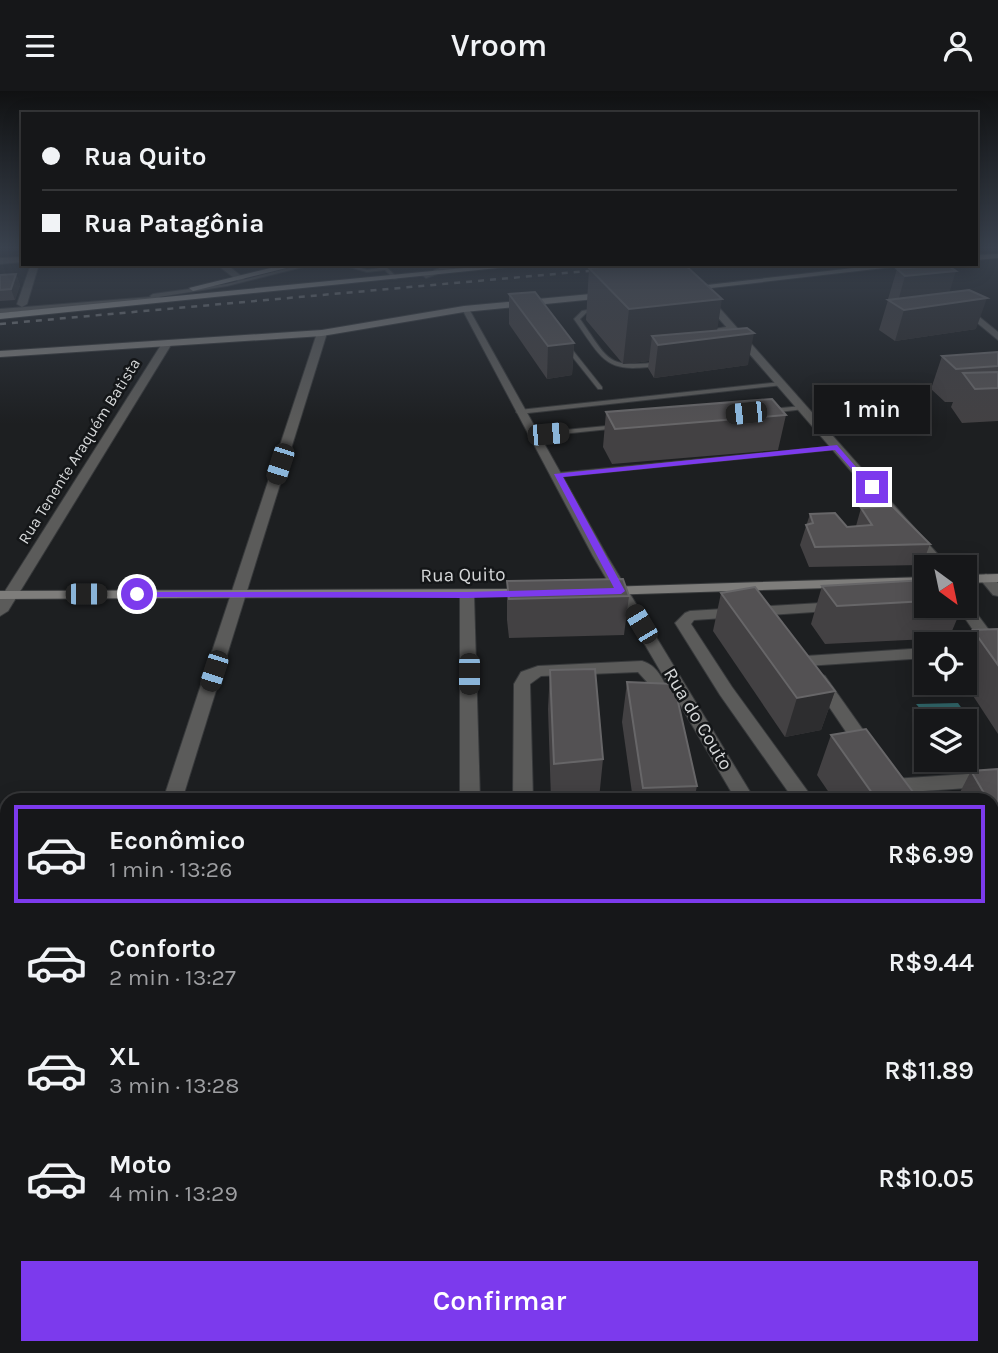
<!DOCTYPE html>
<html lang="pt">
<meta charset="utf-8">
<style>
body{margin:0;font-family:Karla,sans-serif;background:#232426;color:#f1f3f6;height:100vh;display:flex;flex-direction:column;font-size:26px;white-space:nowrap}
*{box-sizing:border-box;margin:0}
p{font-size:23px;color:#9e9fa2}
.icon{flex:none;width:38px;height:38px;fill:none;stroke:currentColor;stroke-width:2;stroke-linecap:round;stroke-linejoin:round}
.map{position:relative;flex:1;overflow:hidden}
.panel{position:absolute;left:0px;top:702px;width:999px;height:562px;display:flex;flex-direction:column;background:#161719;border-radius:21px 21px 0 0;box-shadow:0 4px 18px #0003,0 0 0 2px #353638}
.panel>*{flex:none}
.hud{position:absolute;left:21px;top:21px;width:957px;height:154px;border-radius:0px;box-shadow:0 4px 18px #0003,0 0 0 2px #353638;display:grid;align-content:center;height:154px;padding:0 21px;background:#161719}
.needle{width:46px;rotate:147deg}
.tools{position:absolute;left:914px;top:464px;display:grid;gap:14px}
.tools a{display:grid;place-items:center;width:63px;height:63px;border-radius:0px;background:#161719;box-shadow:0 4px 18px #0003,0 0 0 2px #353638;font-size:35px}
.end{position:absolute;width:32px;height:32px;margin:-16px;border:9px solid #7c3aed;background:#fff;box-shadow:0 0 0 4px #fff}
.from{border-radius:50%}
.bubble{position:absolute;height:49px;border-radius:0px;background:#161719;box-shadow:0 4px 18px #0003,0 0 0 2px #353638;font-size:23px;font-weight:600;line-height:49px;text-align:center}
.car{position:absolute;width:21px;height:42px;margin:-21px -10px;border-radius:9px;box-shadow:0 0 5px 2px #0007;background:linear-gradient(#222 24%,#8ab4d8 0 40%,#222 0 76%,#8ab4d8 0 86%,#222 0)}
.hud b{display:flex;align-items:center;gap:24px;height:66px;font-size:26px}
.hud b+b{border-top:2px solid #353638}
.hud i{width:18px;height:18px;background:#f1f3f6}
ul{padding:12px 0 0;list-style:none}
li{display:flex;align-items:center;gap:21px;height:98px;margin:0 14px 10px;padding:0 7px;border:4px solid transparent;border-radius:0px}
li div{flex:1}
li b{display:block;font-size:26px}
li em{font-style:normal;font-weight:600}
li.selected{border-color:#7c3aed}
li>.icon{width:63px;height:63px;stroke-width:1.5}
.action{display:flex;gap:14px;margin-top:auto;padding:14px 21px}
.action a{flex:1;height:80px;border-radius:0px;background:#7c3aed;color:#fff;font-size:28px;font-weight:600;line-height:80px;text-align:center}
header{display:flex;justify-content:space-between;align-items:center;height:91px;padding:0 21px;background:#161719;font-size:32px;font-weight:600}
.map>svg:first-child{display:block}
</style>
<header><svg class="icon" aria-label="menu" viewBox="0 0 24 24"><path d="M4 6h16M4 12h16M4 18h16"/></svg>Vroom<svg class="icon" aria-label="person" viewBox="0 0 24 24"><circle cx="12" cy="8" r="4"/><path d="M4 21q1-7 8-7t8 7"/></svg></header>
<div class="map">
<svg width="998" height="1262" viewBox="0 0 998 1262">
<rect width="100%" height="100%" fill="#1d1f21"/>
<path fill="#2f3921" d="M992,1162L998,1171V1262H955L954,1257L992,1256Z"/>
<path fill="#31676a" d="M958,612L963,619L946,621L952,630H931L916,613Z"/>
<g fill="none" stroke-linecap="round" stroke-linejoin="round">
<path stroke="#31676a" stroke-width="10" d="M906,1256L908,1262"/>
<defs>
<g id="lane">
<path d="M304,173H348L367,179L386,176L398,187L394,188L385,179L367,181L342,174H311L227,195L159,206L162,207L159,209L0,222V218L151,206L150,205L153,203L227,193Z"/>
<path d="M597,217L600,219L599,220L586,222L580,228C610,271 606,277 661,271L664,273L663,274C605,283 605,272 574,228L582,220Z"/>
<path d="M732,235L735,237L734,238L705,242L702,240Z"/>
<path d="M563,252H567L602,296V298H598L563,254Z"/>
<path d="M781,291L783,292V294L519,323L516,321L519,319Z"/>
<path d="M802,315L805,317L804,318L771,322L768,320L771,318Z"/>
<path d="M617,334L619,335V337L533,346L530,344L533,342Z"/>
<path d="M837,355L840,357L839,358L557,386L554,384L557,382Z"/>
<rect x="561" y="1256" width="16" height="6"/>
<path d="M789,1256H805L806,1262H790Z"/>
</g>
<g id="street">
<path d="M23,166V171L0,173V167Z"/>
<path d="M31,173H39L27,213L22,216L17,213Z"/>
<path d="M216,173H226L245,188L238,190Z"/>
<path d="M467,173H499L446,180L426,187L422,184L445,175Z"/>
<path d="M702,204H708L949,476H934L702,208Z"/>
<path d="M961,211L998,241V249L958,216L956,214Z"/>
<path d="M461,216L469,218L607,465L755,709H736L593,465Z"/>
<path d="M322,239L327,242L182,709H163L317,242Z"/>
<path d="M166,251L171,254L8,520L0,525V508L161,254Z"/>
<path d="M986,483L998,492V505L993,504L979,487Z"/>
<path d="M467,500L474,504L480,709H460V504Z"/>
<path d="M964,510L968,511L998,551V568L992,567L956,514H964Z"/>
<path d="M838,511L843,513L846,516L843,519L694,529L691,533L732,596L814,709H794L720,604L675,532L685,522L690,520Z"/>
<path d="M926,557V567L806,575L798,570L806,565Z"/>
<path d="M642,570C661,575 667,598 673,615L670,619H658L648,592L638,581L541,585L530,593L533,709H513L514,593L521,581L538,575Z"/>
<path d="M819,583L825,585L873,653L876,658L873,663H861L811,589Z"/>
<path d="M998,681V695L893,702L886,700L884,695L886,690L893,688Z"/>
<rect x="992" y="752" width="6" height="16"/>
<rect x="992" y="923" width="6" height="22"/>
<rect x="0" y="956" width="7" height="24"/>
<path d="M992,1100L998,1102V1136L992,1133Z"/>
<path d="M7,1214V1256H13L11,1262H0V1217Z"/>
<rect x="431" y="1256" width="30" height="6"/>
<path d="M834,1256H864L866,1262H836Z"/>
<path d="M926,1256H956L958,1262H928Z"/>
</g>
<g id="secondary">
<path d="M998,163V167L976,169V164Z"/>
<path d="M888,173H919L685,200L681,197Z"/>
<path d="M612,201L615,202V206L464,221L322,245L0,266V260L322,239L464,215Z"/>
<path d="M998,483V491L964,492V484Z"/>
<path d="M926,486V494L605,504L598,500L605,496Z"/>
<path d="M528,498L535,502L533,505L0,508V500Z"/>
</g>
<g id="primary">
<path d="M287,173H303L193,200L189,197Z"/>
<path d="M505,173H538L0,228V222Z"/>
</g>
</defs>
<use href="#lane" stroke="#37393b" stroke-width="2"/>
<use href="#street" stroke="#37393b" stroke-width="2"/>
<use href="#secondary" stroke="#37393b" stroke-width="2"/>
<use href="#primary" stroke="#37393b" stroke-width="2"/>
<use href="#lane" fill="#5b5b5a" fill-rule="evenodd"/>
<use href="#street" fill="#5b5b5a" fill-rule="evenodd"/>
<use href="#secondary" fill="#7e7d7b" fill-rule="evenodd"/>
<use href="#primary" fill="#989795" fill-rule="evenodd"/>
<path stroke="#797b7d" stroke-width="2.5" stroke-dasharray="6 6" stroke-linecap="butt" d="M0,233L610,178"/>
</g>
<g fill="#434143">
<path d="M589,177L717,240L748,274L654,287L648,277L649,270L623,273L586,229Z"/>
<path d="M897,178L949,201L976,238L895,250L879,239L888,209H890L888,208Z"/>
<path d="M16,183L20,194L15,209L0,210V184Z"/>
<path d="M509,203L574,252L572,284L547,288L509,233Z"/>
<path d="M998,261V330L962,332L951,316L953,311H945L931,298L942,265Z"/>
<path d="M606,321L786,324L778,359L612,373L603,356Z"/>
<path d="M861,417L930,453L922,474L809,476L800,454L810,423L847,436L856,435Z"/>
<path d="M926,489V514H963L949,547L825,553L811,533L822,495Z"/>
<path d="M507,490L629,505L624,544L509,547L507,529Z"/>
<path d="M721,502L835,600L821,639L785,646L713,540Z"/>
<path d="M998,538V643L964,591V559L973,539Z"/>
<path d="M550,579L603,668L599,708L551,709L548,618Z"/>
<path d="M627,591L697,695L694,709H633L622,631Z"/>
<path d="M831,644L919,709H834L817,684Z"/>
<path d="M998,678V750H992V709H956L971,680Z"/>
</g>
<g fill="#2d2d2f">
<path d="M394,173H417V174L394,177Z"/>
<path d="M956,180L947,209L897,214L905,185Z"/>
<path d="M16,183L20,194L15,209L11,198Z"/>
<path d="M987,207L976,238L895,250L904,219Z"/>
<path d="M722,208L716,247L754,242L748,274L654,287L658,254L652,245L649,270L623,273L629,218Z"/>
<path d="M574,252L572,284L547,288L548,255Z"/>
<path d="M835,600L821,639L785,646L797,607Z"/>
</g>
<g fill="#535153" stroke="#676668" stroke-width="2">
<path d="M631,173H684L722,208L629,218L589,177Z"/>
<path d="M947,174L956,180L905,185L897,178Z"/>
<path d="M16,183L11,198L0,199V184Z"/>
<path d="M969,199L987,207L904,219L888,209Z"/>
<path d="M535,201L574,252L548,255L509,203Z"/>
<path d="M747,237L754,242L658,254L652,245Z"/>
<path d="M998,261V275L956,278L942,265Z"/>
<path d="M998,281V297L975,298L963,282Z"/>
<path d="M772,308L786,324L615,338L606,321Z"/>
<path d="M892,415L930,453L815,456L806,434L813,432L810,423L835,422L847,436L872,434L861,417Z"/>
<path d="M623,488L629,505L509,508L507,490Z"/>
<path d="M926,489V510L837,515L822,495Z"/>
<path d="M755,496L835,600L797,607L721,502Z"/>
<path d="M998,538V574L973,539Z"/>
<path d="M595,578L603,668L554,673L550,579Z"/>
<path d="M627,591L674,593L697,695L643,697Z"/>
<path d="M866,638L919,709H877L831,644Z"/>
<path d="M998,678V712H992V709H988L971,680Z"/>
</g>
<linearGradient id="sky" x2="0" y2="1"><stop stop-color="#101112"/><stop offset="0.47" stop-color="#3a424e"/><stop offset="1" stop-color="#3a424e" stop-opacity="0"/></linearGradient>
<rect width="998" height="333" fill="url(#sky)"/>
<path fill="#7c3aed" d="M837,354L875,398H869L835,359L563,386L625,500L621,503L467,507L137,506L132,503L137,501H467L614,497L554,383Z"/>
<g text-anchor="middle" dominant-baseline="central" stroke-width="5" stroke-linejoin="round" paint-order="stroke">
<g font-size="16" fill="#d5d7d8" stroke="#141618">
<text transform="translate(79 360) rotate(-58)">Rua Tenente Araquém Batista</text>
</g>
<g font-size="19" fill="#d5d7d8" stroke="#141618">
<text transform="translate(463 484) rotate(-1)">Rua Quito</text>
<text transform="translate(698 628) rotate(59)">Rua do Couto</text>
</g>
</g>
</svg>
<div class="tools">
<a><svg class="needle" viewBox="-14 -14 28 28"><path d="M0-13l5 13h-10z" fill="#e53935"/><path d="M0 13l5-13h-10z" fill="#9e9fa2"/></svg></a>
<a><svg class="icon" aria-label="locate" viewBox="0 0 24 24"><circle cx="12" cy="12" r="6"/><path d="M12 2v4M12 18v4M2 12h4M18 12h4"/></svg></a>
<a><svg class="icon" aria-label="layers" viewBox="0 0 24 24"><path d="M12 4l9 5-9 5-9-5zM3 14l9 5 9-5"/></svg></a>
</div>
<i class="end from" style="left:137px;top:503px"></i>
<i class="end" style="left:872px;top:396px"></i>
<div class="bubble" style="left:814px;top:294px;width:116px">1 min</div>
<i class="car" style="left:746px;top:322px;rotate:264deg"></i>
<i class="car" style="left:548px;top:343px;rotate:85deg"></i>
<i class="car" style="left:280px;top:373px;rotate:198deg"></i>
<i class="car" style="left:86px;top:503px;rotate:90deg"></i>
<i class="car" style="left:641px;top:533px;rotate:329deg"></i>
<i class="car" style="left:214px;top:580px;rotate:198deg"></i>
<i class="car" style="left:469px;top:583px;rotate:180deg"></i>
<div class="hud">
<b><i class="from"></i>Rua Quito</b>
<b><i></i>Rua Patagônia</b>
</div>
<section class="panel">
<ul>
<li class="selected"><svg class="icon" aria-label="car" viewBox="0 0 24 24"><path d="M5 17H2v-5l4-1 3-4h7l3 4 3 1v5h-3M9 17h6M6 11h13"/><circle cx="7" cy="17" r="2"/><circle cx="17" cy="17" r="2"/></svg><div><b>Econômico</b><p>1 min · 13:26</p></div><em>R$6.99</em></li>
<li><svg class="icon" aria-label="car" viewBox="0 0 24 24"><path d="M5 17H2v-5l4-1 3-4h7l3 4 3 1v5h-3M9 17h6M6 11h13"/><circle cx="7" cy="17" r="2"/><circle cx="17" cy="17" r="2"/></svg><div><b>Conforto</b><p>2 min · 13:27</p></div><em>R$9.44</em></li>
<li><svg class="icon" aria-label="car" viewBox="0 0 24 24"><path d="M5 17H2v-5l4-1 3-4h7l3 4 3 1v5h-3M9 17h6M6 11h13"/><circle cx="7" cy="17" r="2"/><circle cx="17" cy="17" r="2"/></svg><div><b>XL</b><p>3 min · 13:28</p></div><em>R$11.89</em></li>
<li><svg class="icon" aria-label="car" viewBox="0 0 24 24"><path d="M5 17H2v-5l4-1 3-4h7l3 4 3 1v5h-3M9 17h6M6 11h13"/><circle cx="7" cy="17" r="2"/><circle cx="17" cy="17" r="2"/></svg><div><b>Moto</b><p>4 min · 13:29</p></div><em>R$10.05</em></li>
</ul>
<div class="action"><a>Confirmar</a></div>
</section>
</div>
